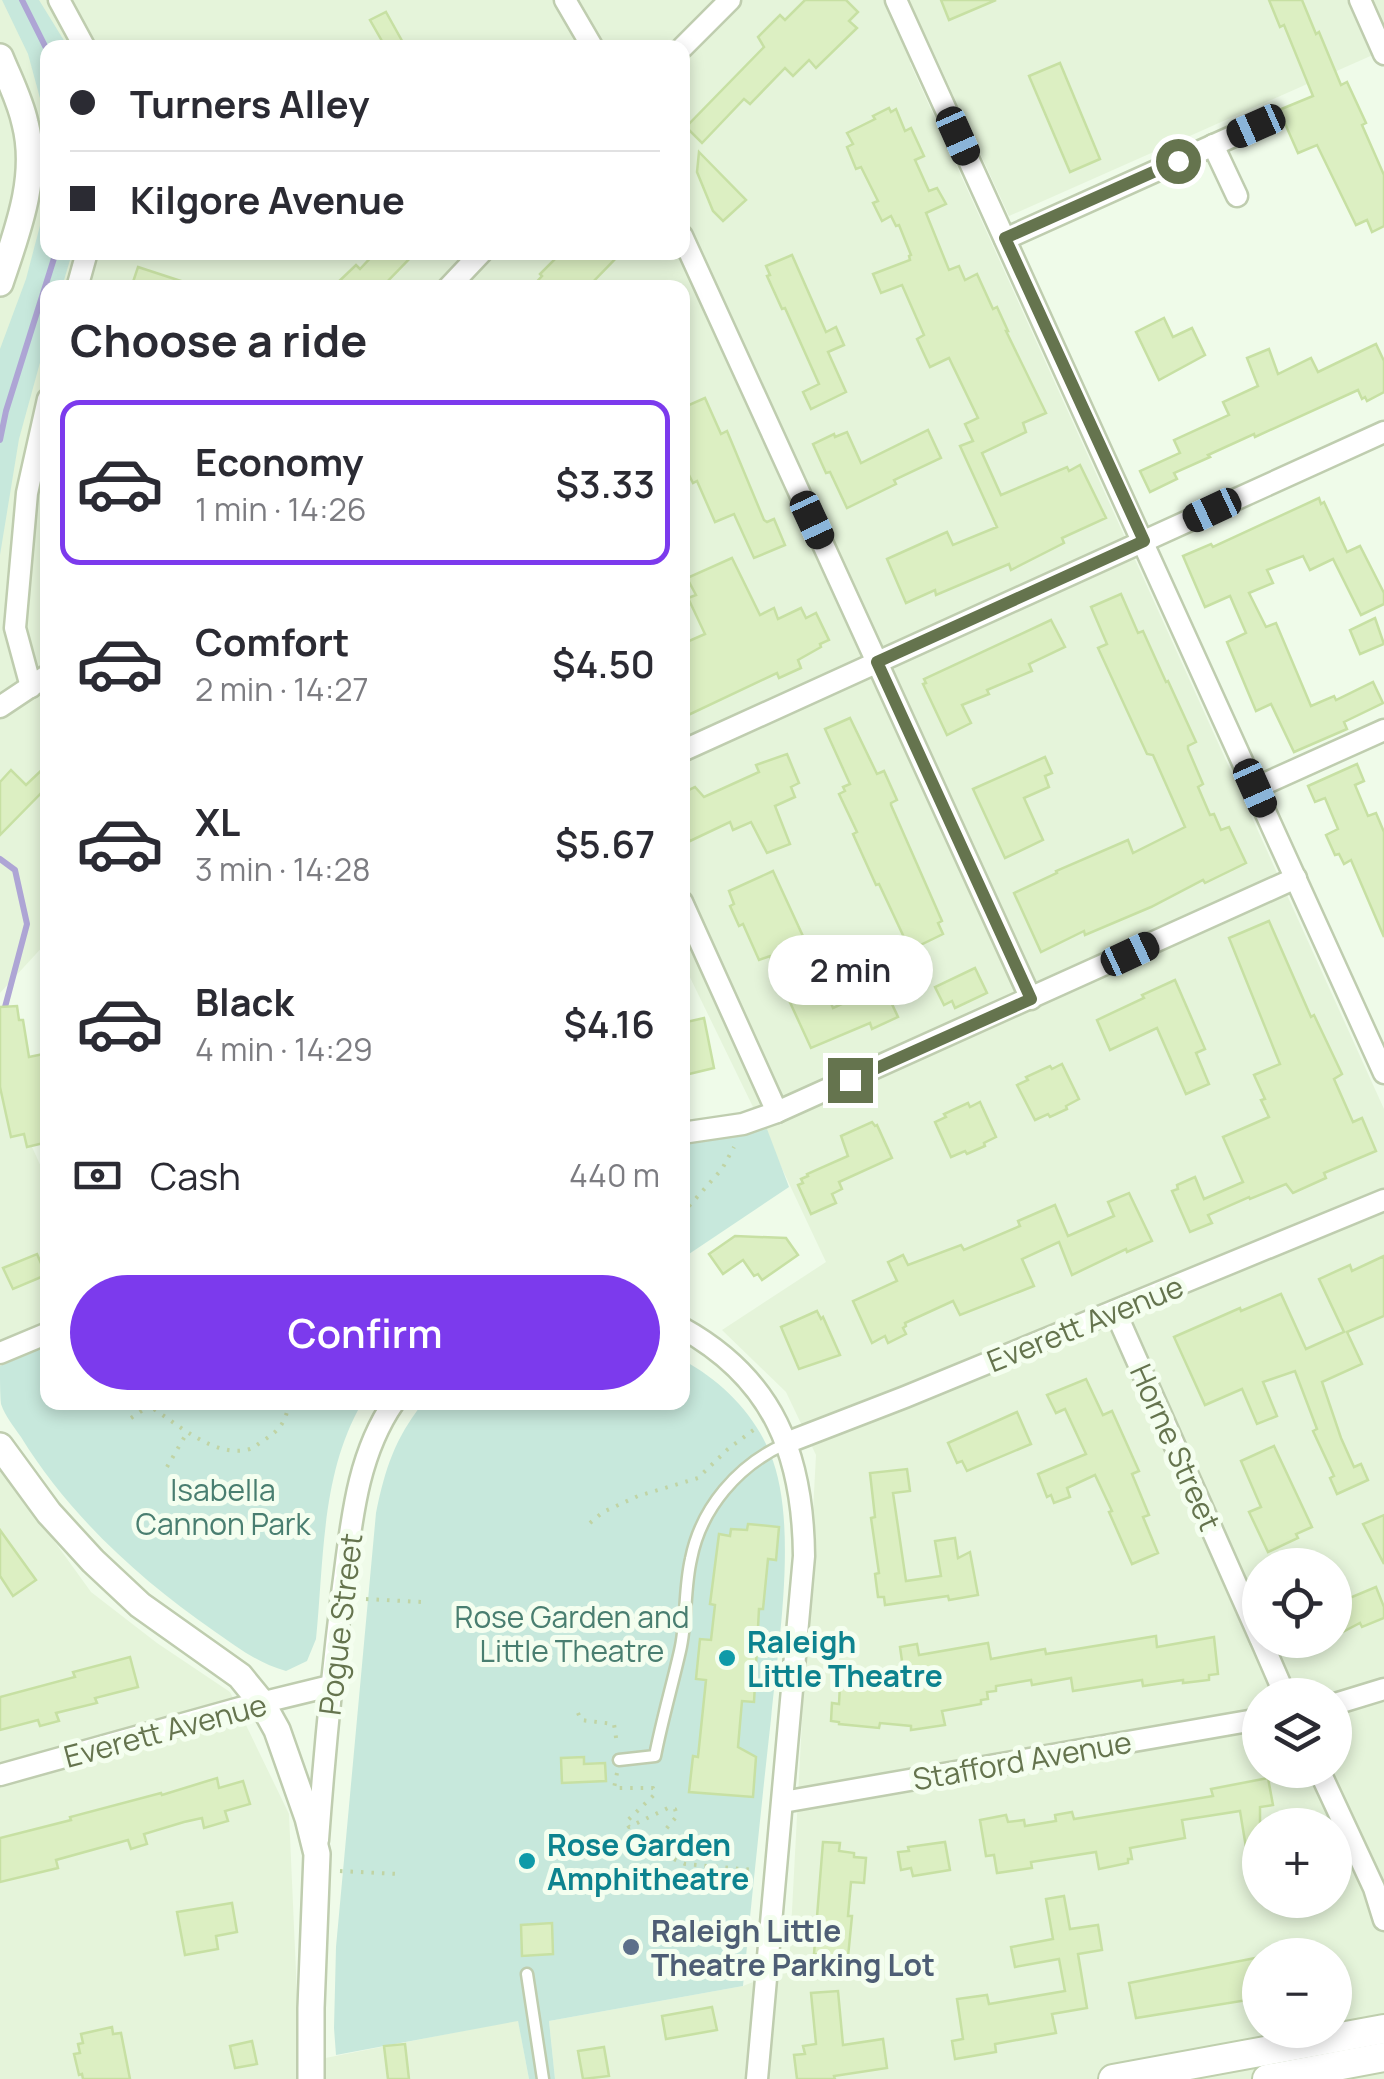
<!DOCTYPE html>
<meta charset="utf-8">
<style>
body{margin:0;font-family:Manrope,sans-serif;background:#f7f7f7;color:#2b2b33;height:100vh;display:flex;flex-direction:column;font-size:38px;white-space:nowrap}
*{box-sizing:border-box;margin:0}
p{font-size:32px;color:#7c7c81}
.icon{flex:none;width:55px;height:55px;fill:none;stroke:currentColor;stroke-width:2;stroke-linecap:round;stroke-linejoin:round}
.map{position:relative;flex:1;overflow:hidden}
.drawer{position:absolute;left:40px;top:280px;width:650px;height:1130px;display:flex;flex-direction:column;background:#fff;border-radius:20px;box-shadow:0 5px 15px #0003}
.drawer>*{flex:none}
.guide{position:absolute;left:40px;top:40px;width:650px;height:220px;border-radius:20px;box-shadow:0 5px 15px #0003;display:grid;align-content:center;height:220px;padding:0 30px;background:#fff}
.controls{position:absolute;left:1242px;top:1548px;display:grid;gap:20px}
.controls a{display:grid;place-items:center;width:110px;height:110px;border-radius:50%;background:#fff;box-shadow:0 5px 15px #0003;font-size:50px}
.end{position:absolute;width:45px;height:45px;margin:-22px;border:12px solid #65744e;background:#fff;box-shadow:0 0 0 5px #fff}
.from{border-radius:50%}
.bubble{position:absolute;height:70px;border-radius:35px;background:#fff;box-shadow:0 5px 15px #0003;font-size:32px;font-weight:600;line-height:70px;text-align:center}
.car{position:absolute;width:30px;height:60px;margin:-30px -15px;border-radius:12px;box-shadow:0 0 8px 2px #0007;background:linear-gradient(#222 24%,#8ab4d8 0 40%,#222 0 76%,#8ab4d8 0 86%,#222 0)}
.guide b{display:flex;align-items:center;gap:35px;height:95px;font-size:38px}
.guide b+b{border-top:2px solid #e1e1e2}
.guide i{width:25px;height:25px;background:#2b2b33}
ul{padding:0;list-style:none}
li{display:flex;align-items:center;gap:30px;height:165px;margin:0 20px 15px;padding:0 10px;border:5px solid transparent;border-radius:20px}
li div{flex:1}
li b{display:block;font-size:38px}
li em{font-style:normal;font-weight:600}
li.selected{border-color:#7c3aed}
li>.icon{width:90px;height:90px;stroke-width:1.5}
h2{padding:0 30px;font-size:45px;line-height:120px}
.pay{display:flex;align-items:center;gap:25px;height:110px;padding:0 30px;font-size:38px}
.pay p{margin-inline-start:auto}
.button{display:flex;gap:20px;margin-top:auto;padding:20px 30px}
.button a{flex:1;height:115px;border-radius:60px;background:#7c3aed;color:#fff;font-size:40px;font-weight:600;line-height:115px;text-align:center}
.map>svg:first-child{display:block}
</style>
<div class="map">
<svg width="1384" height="2079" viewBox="0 0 1384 2079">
<rect width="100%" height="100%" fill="#effbe9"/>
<g fill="#e5f4da" fill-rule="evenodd">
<path d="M0,0H1384V50L1009,216L926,36L910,63L1384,1109V2079H555L549,2021L743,1986L789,1968L816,1455L786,1392L722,1330L826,1262L754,1109L683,963L682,288H48L47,942L0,993ZM48,48H682V252H48ZM1260,1565H1335V1640H1260ZM1260,1695H1335V1770H1260ZM1260,1825H1335V1900H1260ZM1260,1955H1335V2030H1260Z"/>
<path d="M0,1077L48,1182L47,1320L0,1342Z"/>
<path d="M0,1466L91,1592L157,1643L230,1692L289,1814L300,2063L518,2020L529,2079H0Z"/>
</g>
<g fill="#c7e8dc">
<path d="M2,0H39L68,47L48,48L47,124L28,54Z"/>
<path d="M47,199L48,252L72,253L62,287L48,288L47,337L19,439L0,555V349L26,279Z"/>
<path d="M767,1129L789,1187L683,1258V1145Z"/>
<path d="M47,1346L48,1402L362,1403C321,1473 324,1560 316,1639L307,1661L286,1671C259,1664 237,1647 214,1631C139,1579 69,1515 21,1437C14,1427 5,1416 1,1404C0,1394 0,1378 0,1366Z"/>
<path d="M683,1360C720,1380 754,1413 770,1453C799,1522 778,1645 771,1719C761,1808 752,1897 743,1986L549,2021L555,2079H529L518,2021L336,2055L334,2028L336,1947L376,1513C385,1469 395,1438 423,1403L682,1402Z"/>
</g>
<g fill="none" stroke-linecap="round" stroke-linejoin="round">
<g stroke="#aea5d5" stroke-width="6">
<path d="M22,0L48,52"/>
<path d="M0,440L6,411L56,252"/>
<path d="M0,859L15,870L27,924L0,1026"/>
</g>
</g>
<g fill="#dcefc2" stroke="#c7e0a3" stroke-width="2.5">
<path d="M805,0H846L858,12L849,21L857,28L816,68L809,60L793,76L785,68L750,104L744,99L702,143L686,127L764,47L758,37L780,15L785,20Z"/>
<path d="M941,0H996L949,20Z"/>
<path d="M1269,0H1302L1316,34L1319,32L1341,85L1347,82L1366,123L1362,125L1384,175V226L1372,232L1367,220L1356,225L1317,145L1298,153L1279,110L1313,96L1284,25L1280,27Z"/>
<path d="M386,12L406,48H386L370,20Z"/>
<path d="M1060,63L1100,159L1070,172L1029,76Z"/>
<path d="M889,108L891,112L896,109L905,131L911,128L924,156L915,160L929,191L937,188L946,204L926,213L949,270L959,266L965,280L977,274L993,309L997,307L1008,331H1006L1046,413L1023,423L1026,432L982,453L1001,495L1067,467L1069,471L1080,465L1106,518L1062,538L1064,543L1011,570L1009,564L936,595L935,590L906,603L887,559L947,532L953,545L997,527L960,446L973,441L965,424L978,418L949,358L930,367L917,339L924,335L902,285L881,293L873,274L910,260L909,256L911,255L899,225L896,226L891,216L882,221L873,203L878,201L861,167L856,169L847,147L853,144L847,133L875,119L873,116Z"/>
<path d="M699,152L746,200L723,221L713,211L697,172Z"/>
<path d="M376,252H416L381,288H332L356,265L360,269Z"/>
<path d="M562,252H622L587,288H531L542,276L540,274Z"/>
<path d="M792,255L826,332L836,327L844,345L828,352L846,392L811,409L803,392L819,384L785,308L782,309L767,276L770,275L766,266Z"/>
<path d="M138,267L190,284V288H131Z"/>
<path d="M1164,318L1173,337L1192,328L1205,355L1159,380L1136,332Z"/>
<path d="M1376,344L1384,361V392L1367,401L1365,397L1362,399L1358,390L1255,437L1254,434L1208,455L1210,457L1174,473L1177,479L1150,492L1140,471L1180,453L1174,440L1229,415L1223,402L1258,386L1247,358L1269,349L1278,374L1311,358L1318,372Z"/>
<path d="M705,398L721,434L727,431L764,520L767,522L774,519L785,545L754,558L734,514L715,522L697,481L693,483L682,461V408Z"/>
<path d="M928,430L941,458L894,480L896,484L847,508L830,472L826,473L813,444L834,434L835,437L847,432L861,463Z"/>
<path d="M1319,498L1321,504L1324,502L1347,552L1360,546L1384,593V604L1361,615L1333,559L1310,570L1303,556L1267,570L1273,583L1249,593L1266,627L1276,623L1311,706L1334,696L1336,700L1373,682L1383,703L1344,722L1347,729L1294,752L1271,704L1256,711L1227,642L1246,633L1230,596L1205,607L1183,556L1211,544L1213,547Z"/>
<path d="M732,558L760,615L774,608L778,619L801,608L806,618L816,613L829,640L820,644L821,647L798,660L801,668L779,678L777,673L682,718V644L705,634L688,598L696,595L687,578Z"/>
<path d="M1121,594L1138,633L1143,631L1166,682L1168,681L1196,742L1188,746V749L1203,784L1198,787L1210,815L1214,814L1221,830L1229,827L1246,863L1205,883L1203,880L1151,907L1085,935L1084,931L1041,952L1014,893L1057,873L1056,871L1128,840L1133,853L1185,827L1153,755L1147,754L1098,648L1107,644L1091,607Z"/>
<path d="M1375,618L1384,644L1360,654L1350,630Z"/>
<path d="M1051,620L1065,647L1029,664L1032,671L987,690L989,694L962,705L971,723L947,735L923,684L926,683L924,679Z"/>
<path d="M850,718L877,774L884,771L897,800L891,803V805L942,921L938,923L943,934L910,950L879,884L876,885L853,834L857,832L839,794L845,791L843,787L850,784L825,729Z"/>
<path d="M787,754L799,783L791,787L795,797L775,806L790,844L767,853L751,822L733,830L730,822L690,841L682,826V793L695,787L704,797L759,772L756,765Z"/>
<path d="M1045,757L1052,773L1045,776L1049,787L1024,798L1043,840L1005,858L973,789Z"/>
<path d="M48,764V786L0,835V782L11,770L26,785Z"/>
<path d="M1357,764L1364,781L1355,785L1368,816L1376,813L1384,832V937L1351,860L1344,864L1339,854L1335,855L1326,835L1338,829L1325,798L1315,802L1308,786Z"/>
<path d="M773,871L807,945L772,961L770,956L759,960L743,924L739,926L730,906L734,904L729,891Z"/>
<path d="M1269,921L1311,1017L1314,1015L1342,1074L1334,1079L1353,1122L1362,1118L1376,1151L1324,1173L1326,1178L1293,1193L1286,1184L1250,1199L1249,1197L1208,1215L1212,1223L1190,1232L1172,1191L1178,1189L1177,1185L1195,1177L1204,1199L1243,1182L1223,1137L1269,1117L1261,1100L1265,1099L1254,1075L1280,1064L1229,938Z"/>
<path d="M975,968L987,993L955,1008L952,1001L944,1005L935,987Z"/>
<path d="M1175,980L1205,1049L1196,1053L1209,1084L1186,1094L1157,1028L1110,1050L1097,1020L1144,998L1142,995Z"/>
<path d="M823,984L833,1008L883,985L898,1017L872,1029L870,1023L811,1048L788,998Z"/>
<path d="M17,1006L19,1020H23L29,1057L48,1053V1142L27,1147L24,1134L11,1137L0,1087V1007Z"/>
<path d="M704,1018L714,1068L685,1075L682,1064V1023Z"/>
<path d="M1062,1064L1079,1099L1066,1106L1067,1109L1050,1117L1048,1114L1035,1120L1017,1085L1028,1080L1026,1077L1050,1066L1052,1069Z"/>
<path d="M980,1102L996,1137L984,1143L985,1146L967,1154L965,1151L951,1157L935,1122L946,1117L944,1114L968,1103L970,1107Z"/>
<path d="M872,1122L875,1126L877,1125L892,1158L839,1182L842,1189L832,1194L836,1203L811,1214L798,1185L803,1183L801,1179L808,1176L807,1174L848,1156L841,1136Z"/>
<path d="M1129,1193L1152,1241L1127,1252L1126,1249L1072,1275L1059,1242L1022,1259L1034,1286L960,1315L953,1301L905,1323L906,1326L903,1328L906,1334L888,1343L885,1336L872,1343L853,1301L897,1281L888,1262L903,1255L908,1265L961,1245L964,1250L1020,1226L1018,1221L1055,1205L1068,1236L1114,1216L1108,1202Z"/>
<path d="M735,1236L786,1238L798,1255L762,1280L758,1274L754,1276L743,1260L723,1274L709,1254Z"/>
<path d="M37,1254L46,1275L13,1289L3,1268Z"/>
<path d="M1384,1256V1316L1347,1332L1362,1364L1322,1382L1341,1438L1354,1467L1361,1464L1368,1480L1337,1494L1330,1478L1334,1476L1313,1431L1317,1429L1295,1371L1263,1382L1277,1416L1257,1424L1242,1389L1205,1405L1174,1337L1240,1308L1241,1311L1281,1294L1306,1349L1344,1332L1319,1279L1350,1265L1352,1271Z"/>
<path d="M817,1311L821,1319L823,1317L840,1355L799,1369L781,1327Z"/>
<path d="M1086,1379L1103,1415L1112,1411L1139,1471L1132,1474L1149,1515L1143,1517L1158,1553L1132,1564L1109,1512L1112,1511L1095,1475L1067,1488L1070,1497L1054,1503L1051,1495L1047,1497L1038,1474L1086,1454L1065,1409L1056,1413L1047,1395Z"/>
<path d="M1017,1412L1031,1444L967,1471L962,1461L957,1463L948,1443Z"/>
<path d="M1274,1446L1312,1527L1296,1534L1298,1538L1268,1552L1249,1512L1261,1507L1241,1461Z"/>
<path d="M907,1469L910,1491L893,1493L906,1581L941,1576L935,1541L955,1538L958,1558L970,1552L978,1595L949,1600L948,1596L885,1605L884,1597H878L875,1574L879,1573L871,1518L875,1517L870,1473Z"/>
<path d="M1384,1515V1564L1363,1524Z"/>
<path d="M748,1524L779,1527L776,1560L768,1559L763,1609H759L754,1702L742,1701L738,1747L756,1757L753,1797L689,1792L693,1756L698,1757L706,1680L696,1679L700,1639L711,1640L715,1605L710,1604L719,1534L730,1536L731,1529L747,1530Z"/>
<path d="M0,1530L36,1580L13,1596L0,1576Z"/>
<path d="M1376,1587L1384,1607V1618L1362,1627L1360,1623L1335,1636V1604Z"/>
<path d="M1156,1636L1157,1647L1214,1637L1218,1674L1209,1675V1680L1183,1683V1680L1143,1686L1142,1680L1073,1691L1071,1678L1032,1685L1031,1680L996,1686V1691L987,1692L988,1699L981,1700V1704L942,1711L945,1725L911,1730V1726L880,1723L879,1728L839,1724V1722L831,1721L832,1703L839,1704L840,1684L855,1685L856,1678L905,1682L900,1647L917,1644L919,1655L988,1643L991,1659L1045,1649L1046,1654Z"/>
<path d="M130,1657L138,1687L95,1698L97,1703L56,1713L59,1721L40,1726L38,1720L0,1730V1697L75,1677L73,1672Z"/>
<path d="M584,1757V1764L605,1763L606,1781L562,1783L561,1758Z"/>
<path d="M217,1778L219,1788L243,1781L250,1804L225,1811L228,1821L204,1828L202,1818L184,1822L144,1834L147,1844L131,1849L128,1840L56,1860L58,1868L0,1882V1838L71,1820L70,1817L161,1793L162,1795Z"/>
<path d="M1268,1778L1273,1805L1260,1807V1877L1251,1878L1240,1811L1182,1820L1185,1838L1130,1848L1132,1859H1128V1863L1099,1869L1096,1852L1031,1862L1032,1868L997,1873L994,1855L986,1856L980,1820L1006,1815L1008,1822L1024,1820L1025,1826L1056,1821L1055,1815L1072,1812L1074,1819L1213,1796L1211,1789Z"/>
<path d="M823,1842L840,1843L839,1851L854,1853V1857L866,1858L864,1883L851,1882L848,1916H852L848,1957L814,1954Z"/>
<path d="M945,1842L950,1870L913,1876L911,1868L901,1870L898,1852L909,1851L908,1847Z"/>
<path d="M1064,1896L1070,1929L1098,1925L1102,1950L1078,1954L1087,2008L1052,2014L1056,2033L995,2044L996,2052L955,2059L952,2041L963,2039L957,1999L987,1995L989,2004L1065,1991L1059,1959L1015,1967L1011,1947L1053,1939L1046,1899Z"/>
<path d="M232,1903L237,1932L216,1936L218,1949L185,1955L177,1912Z"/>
<path d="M552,1923L553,1954L522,1956L521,1925Z"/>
<path d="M1260,1957V1998L1136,2018L1129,1983Z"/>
<path d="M838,1991L843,2045L883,2039L887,2068L834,2076L835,2079H797L794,2055L805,2054L803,2046L816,2044L811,1993Z"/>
<path d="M712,2007L717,2030L666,2039L662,2016Z"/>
<path d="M112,2027L113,2034L121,2033L130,2079H83L82,2074L79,2075L74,2054L80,2053L78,2044L83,2043L81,2034Z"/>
<path d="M252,2041L257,2064L235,2068L230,2046Z"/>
<path d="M405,2044L409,2079H388L384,2046Z"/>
<path d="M604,2047L609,2076L583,2079L578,2051Z"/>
</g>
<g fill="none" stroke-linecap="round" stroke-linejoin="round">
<defs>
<g id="service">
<path d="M619,1760L655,1756C662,1720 672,1686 680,1651C687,1621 684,1589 691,1559C701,1508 738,1465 785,1444"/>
<path d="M527,1974L543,2079"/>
</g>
<g id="minor">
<path d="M59,0L85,48"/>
<path d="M565,0L593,48"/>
<path d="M896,0L1384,1073"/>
<path d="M1360,0L1384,54"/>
<path d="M682,48L730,0"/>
<path d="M1213,145L1237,196"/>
<path d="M682,236L1031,999"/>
<path d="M1005,239L1256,126"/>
<path d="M77,288L87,252"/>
<path d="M448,288L482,252"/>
<path d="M31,687L15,628L27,493L48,399"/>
<path d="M0,707L48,675"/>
<path d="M682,751L1384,432"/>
<path d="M1255,788L1384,730"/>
<path d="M682,902L777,1112"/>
<path d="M682,1133L743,1124L777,1112L1296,878"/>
<path d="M1115,1311L1260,1638"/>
<path d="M682,1328C774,1379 803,1455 804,1556L757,2079"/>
<path d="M0,1353L48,1333"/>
<path d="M786,1443L905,1397L1384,1200"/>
<path d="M1261,1640L1285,1695"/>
<path d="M1335,1704L1384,1689"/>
<path d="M1319,1770L1374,1888L1384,1920"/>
<path d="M0,1775L240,1708L330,1686"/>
<path d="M783,1802L1260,1719"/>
<path d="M318,1840C324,1757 332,1676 342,1594C351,1529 355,1458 394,1402"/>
</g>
<g id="tertiary">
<path d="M0,57C9,79 20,100 25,123C39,177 17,232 0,283"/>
<path d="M0,1446L49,1513L93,1561L140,1605L240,1676L262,1703L277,1730L308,1818L317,1854L311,2008V2079"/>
</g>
<g id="secondary">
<path d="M1113,2079L1384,2029"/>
<path d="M1267,2079L1384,2057"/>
</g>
</defs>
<use href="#service" stroke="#bfcdaf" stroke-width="15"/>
<use href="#minor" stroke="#bfcdaf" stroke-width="25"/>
<use href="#tertiary" stroke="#bfcdaf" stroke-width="30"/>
<use href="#secondary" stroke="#bfcfad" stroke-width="32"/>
<g stroke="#c0d4a5" stroke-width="4" stroke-dasharray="2.5 8" stroke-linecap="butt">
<path d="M42,382L48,359"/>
<path d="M682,1214L722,1169L734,1147"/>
<path d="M147,1402L149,1406C177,1423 214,1459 250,1449C255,1447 259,1443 264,1440C280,1430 286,1422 289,1402"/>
<path d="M131,1418L149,1406"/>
<path d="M167,1467L188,1431"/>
<path d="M590,1523L603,1512L638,1496L698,1478L728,1449L756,1428"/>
<path d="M366,1599L422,1602"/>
<path d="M578,1713L581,1720L614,1724L617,1744"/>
<path d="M617,1773L614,1788H653L655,1794L626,1822L629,1827L670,1807L675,1809L677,1816L666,1829L662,1854L685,1864L754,1870"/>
<path d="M340,1871L398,1874"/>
</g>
<use href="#service" stroke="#fff" stroke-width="10"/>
<use href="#minor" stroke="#fff" stroke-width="20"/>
<use href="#tertiary" stroke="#fff" stroke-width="25"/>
<use href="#secondary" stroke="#fff" stroke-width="28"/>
</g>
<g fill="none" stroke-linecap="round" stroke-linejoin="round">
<path stroke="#65744e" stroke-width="12" d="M850,1080L1031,999L877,662L1144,541L1005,238L1178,161"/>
</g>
<g fill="#0f9aa8" stroke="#f4feef" stroke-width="4">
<circle cx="727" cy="1658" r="10"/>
<circle cx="527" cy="1861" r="10"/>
</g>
<circle fill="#5c6f8a" stroke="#f4feef" stroke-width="4" cx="631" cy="1947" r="10"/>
<g text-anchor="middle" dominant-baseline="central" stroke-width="10" stroke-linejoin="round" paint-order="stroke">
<g font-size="30" fill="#65744e" stroke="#f4feef">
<text transform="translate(1085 1323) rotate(-22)">Everett Avenue</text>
<text transform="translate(1176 1447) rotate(66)">Horne Street</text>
<text transform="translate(340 1624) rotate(-83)">Pogue Street</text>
<text transform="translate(165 1730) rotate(-15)">Everett Avenue</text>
<text transform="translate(1022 1760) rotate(-10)">Stafford Avenue</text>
</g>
<g font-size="30" fill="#497e70" stroke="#f4feef">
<text x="223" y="1489">Isabella<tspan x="223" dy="34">Cannon Park</tspan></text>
<text x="572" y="1616">Rose Garden and<tspan x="572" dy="34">Little Theatre</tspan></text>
</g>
<g font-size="30" font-weight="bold" fill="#0d838f" stroke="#f4feef" text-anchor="start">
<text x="747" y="1641">Raleigh<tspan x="747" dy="34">Little Theatre</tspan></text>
<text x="547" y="1844">Rose Garden<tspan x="547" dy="34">Amphitheatre</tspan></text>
</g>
<g font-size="30" font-weight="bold" fill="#4e5e75" stroke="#f4feef" text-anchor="start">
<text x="651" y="1930">Raleigh Little<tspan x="651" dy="34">Theatre Parking Lot</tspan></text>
</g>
</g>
</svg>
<div class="controls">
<a><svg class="icon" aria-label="locate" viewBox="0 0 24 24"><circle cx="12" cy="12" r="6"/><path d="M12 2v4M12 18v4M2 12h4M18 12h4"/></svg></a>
<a><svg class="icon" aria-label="layers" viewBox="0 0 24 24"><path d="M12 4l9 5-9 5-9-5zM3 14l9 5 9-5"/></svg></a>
<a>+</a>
<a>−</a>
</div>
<i class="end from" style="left:1178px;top:161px"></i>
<i class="end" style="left:850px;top:1080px"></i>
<div class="bubble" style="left:768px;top:935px;width:165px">2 min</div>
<i class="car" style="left:1256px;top:126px;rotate:246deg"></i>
<i class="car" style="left:958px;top:136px;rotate:156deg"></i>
<i class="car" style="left:1212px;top:510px;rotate:245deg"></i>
<i class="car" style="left:812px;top:520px;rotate:155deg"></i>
<i class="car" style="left:1255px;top:788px;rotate:156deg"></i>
<i class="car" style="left:1130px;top:954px;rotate:65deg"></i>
<div class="guide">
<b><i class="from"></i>Turners Alley</b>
<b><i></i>Kilgore Avenue</b>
</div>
<section class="drawer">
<h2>Choose a ride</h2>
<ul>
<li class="selected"><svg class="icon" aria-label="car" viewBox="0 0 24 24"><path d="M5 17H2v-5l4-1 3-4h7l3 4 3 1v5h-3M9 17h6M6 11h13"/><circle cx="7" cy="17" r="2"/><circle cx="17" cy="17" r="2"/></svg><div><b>Economy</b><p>1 min · 14:26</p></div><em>$3.33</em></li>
<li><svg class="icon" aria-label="car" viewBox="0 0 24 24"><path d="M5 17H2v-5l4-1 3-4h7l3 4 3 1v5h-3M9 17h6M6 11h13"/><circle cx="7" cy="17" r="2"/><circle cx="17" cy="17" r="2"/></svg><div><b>Comfort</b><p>2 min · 14:27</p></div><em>$4.50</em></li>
<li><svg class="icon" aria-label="car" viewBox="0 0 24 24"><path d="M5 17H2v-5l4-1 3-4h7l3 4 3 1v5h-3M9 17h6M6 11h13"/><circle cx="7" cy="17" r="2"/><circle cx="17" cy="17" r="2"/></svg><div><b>XL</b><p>3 min · 14:28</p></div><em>$5.67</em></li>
<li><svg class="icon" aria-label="car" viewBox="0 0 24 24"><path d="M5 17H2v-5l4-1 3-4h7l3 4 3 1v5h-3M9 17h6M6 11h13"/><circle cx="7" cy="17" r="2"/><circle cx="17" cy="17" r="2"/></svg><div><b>Black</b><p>4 min · 14:29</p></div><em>$4.16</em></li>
</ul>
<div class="pay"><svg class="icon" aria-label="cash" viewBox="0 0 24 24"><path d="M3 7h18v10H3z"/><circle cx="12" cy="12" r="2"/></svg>Cash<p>440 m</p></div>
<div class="button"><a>Confirm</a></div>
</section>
</div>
